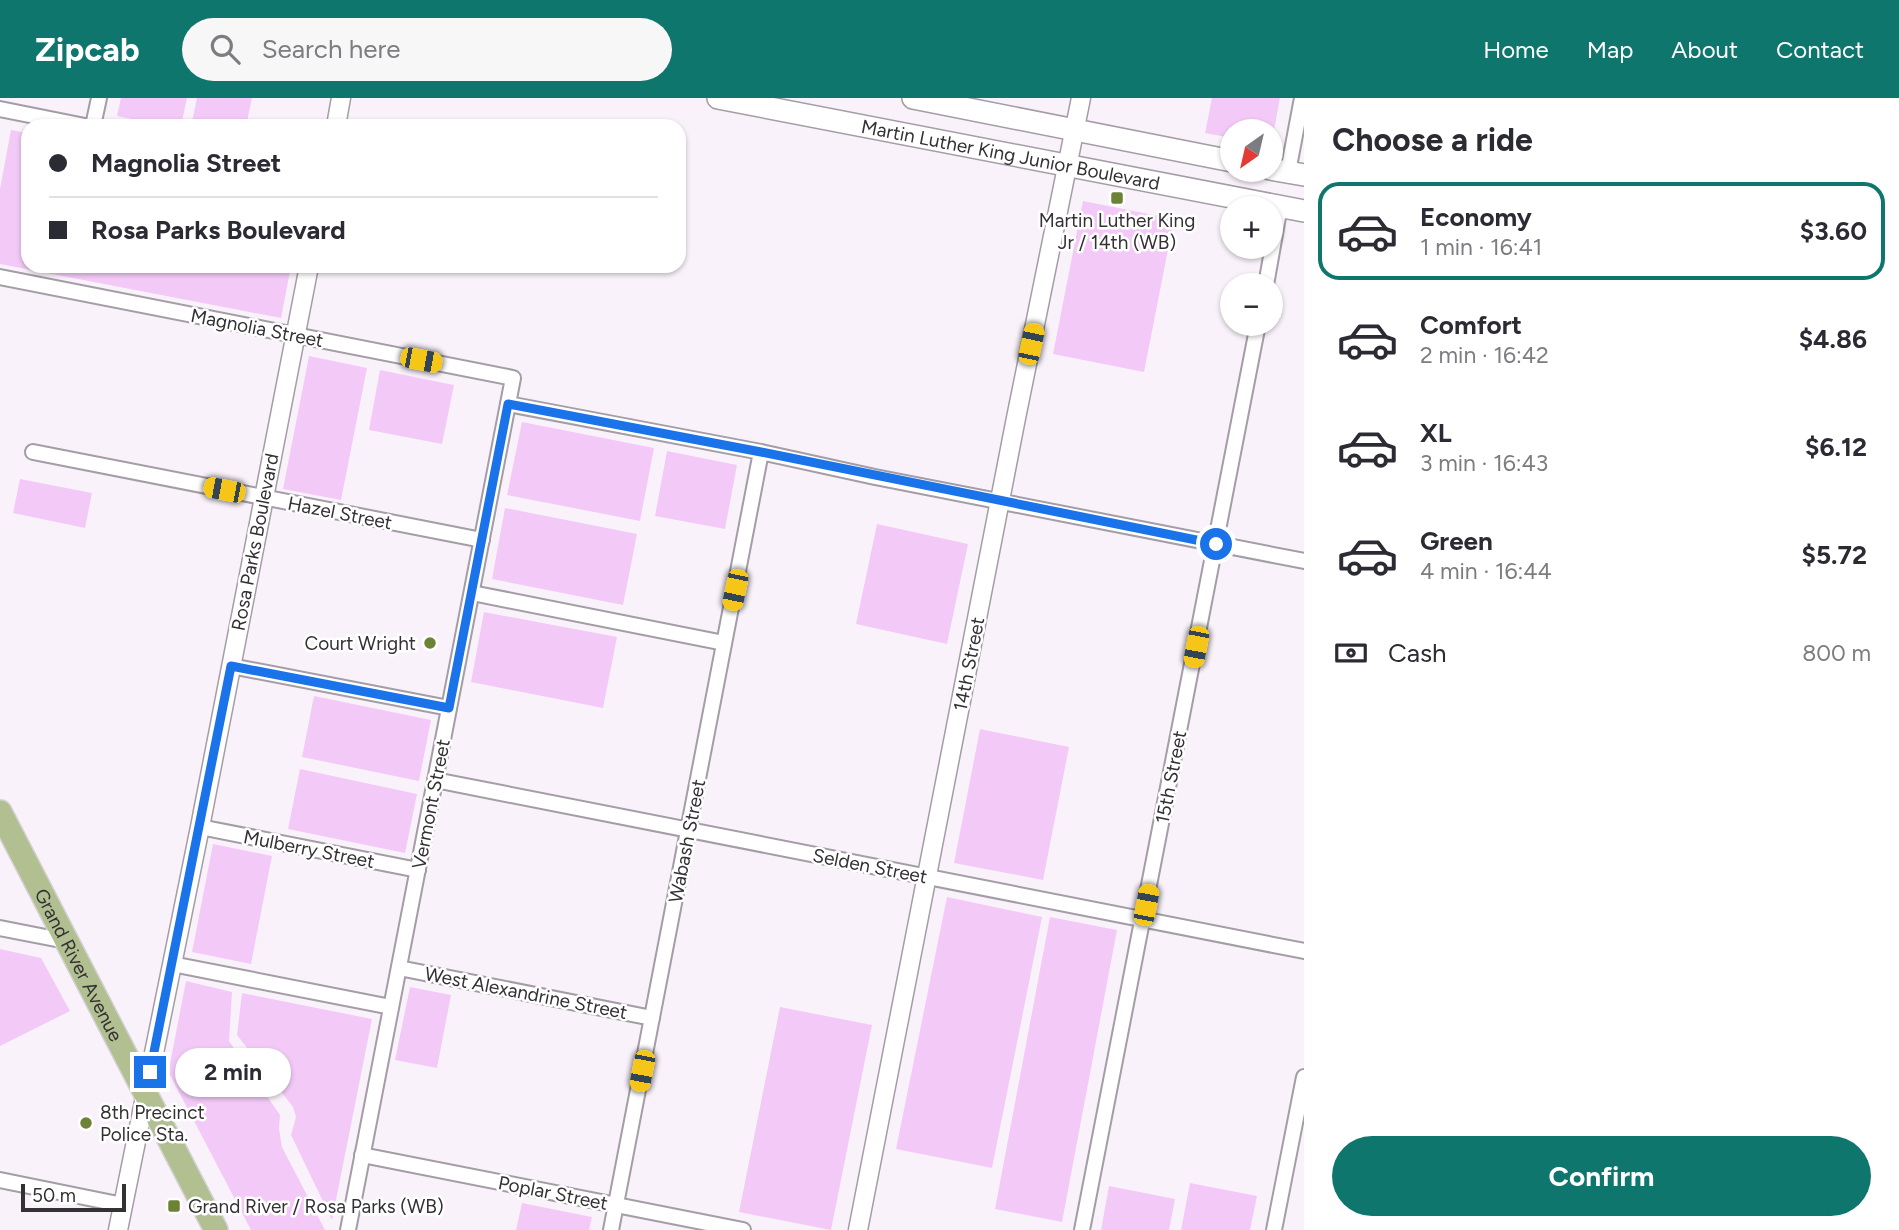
<!DOCTYPE html>
<meta charset="utf-8">
<style>
body{margin:0;font-family:Figtree,sans-serif;background:#f7f7f7;color:#2b2b33;height:100vh;display:flex;flex-direction:column;font-size:26px;white-space:nowrap}
*{box-sizing:border-box;margin:0}
p{font-size:23px;color:#7c7c81}
.icon{flex:none;width:38px;height:38px;fill:none;stroke:currentColor;stroke-width:2;stroke-linecap:round;stroke-linejoin:round}
.map{position:relative;flex:1;overflow:hidden}
.drawer{display:flex;flex-direction:column;background:#fff;width:595px}
.drawer>*{flex:none}
.guide{position:absolute;left:21px;top:21px;width:665px;height:154px;border-radius:21px;box-shadow:0 2px 5px #0004;display:grid;align-content:center;height:154px;padding:0 28px;background:#fff}
.needle{width:46px;rotate:214deg}
.buttons{position:absolute;left:1220px;top:21px;display:grid;gap:14px}
.buttons a{display:grid;place-items:center;width:63px;height:63px;border-radius:50%;background:#fff;box-shadow:0 2px 5px #0004;font-size:35px}
.scale{position:absolute;left:21px;bottom:18px;width:105px;box-sizing:border-box;padding-left:7px;border:4px solid #343135;border-top:0;font-size:19px;line-height:24px;white-space:nowrap;color:#343135;-webkit-text-stroke:5px #fff;paint-order:stroke}
.end{position:absolute;width:32px;height:32px;margin:-16px;border:9px solid #1a73e8;background:#fff;box-shadow:0 0 0 4px #fff}
.from{border-radius:50%}
.bubble{position:absolute;height:49px;border-radius:24px;background:#fff;box-shadow:0 2px 5px #0004;font-size:23px;font-weight:700;line-height:49px;text-align:center}
.car{position:absolute;width:21px;height:42px;margin:-21px -10px;border-radius:9px;box-shadow:0 0 5px 2px #0007;background:linear-gradient(#f5c518 24%,#345 0 40%,#f5c518 0 76%,#345 0 86%,#f5c518 0)}
.guide b{display:flex;align-items:center;gap:24px;height:66px;font-size:26px}
.guide b+b{border-top:2px solid #e1e1e2}
.guide i{width:18px;height:18px;background:#2b2b33}
ul{padding:0;list-style:none}
li{display:flex;align-items:center;gap:21px;height:98px;margin:0 14px 10px;padding:0 14px;border:4px solid transparent;border-radius:21px}
li div{flex:1}
li b{display:block;font-size:26px}
li em{font-style:normal;font-weight:700}
li.current{border-color:#0f766e}
li>.icon{width:63px;height:63px;stroke-width:1.5}
h2{padding:0 28px;font-size:32px;line-height:84px}
.pay{display:flex;align-items:center;gap:18px;height:77px;padding:0 28px;font-size:26px}
.pay p{margin-inline-start:auto}
.cta{display:flex;gap:14px;margin-top:auto;padding:14px 28px}
.cta a{flex:1;height:80px;border-radius:42px;background:#0f766e;color:#fff;font-size:28px;font-weight:700;line-height:80px;text-align:center}
header{display:flex;align-items:center;gap:42px;box-sizing:border-box;height:98px;padding:0 35px;background:#0f766e;color:#fff}
header strong{font-size:33px}
nav{display:flex;gap:38px;margin-inline-start:auto;font-size:24px}
.search{width:490px;height:63px;background:#f7f7f7;display:flex;align-items:center;gap:18px;box-sizing:border-box;padding:0 24px;border-radius:38px;color:#7c7c81;font-size:26px}
main{display:flex;flex:1;min-height:0}
.map>svg:first-child{display:block}
</style>
<header>
<strong>Zipcab</strong>
<div class="search"><svg class="icon" aria-label="search" viewBox="0 0 24 24"><circle cx="10" cy="10" r="6"/><path d="M15 15l6 6"/></svg>Search here</div>
<nav><a>Home</a><a>Map</a><a>About</a><a>Contact</a></nav>
</header>
<main>
<div class="map">
<svg width="1304" height="1132" viewBox="0 0 1304 1132">
<rect width="100%" height="100%" fill="#faf2fb"/>
<g fill="#f3caf7">
<path d="M121,0H187L181,28H166L117,18Z"/>
<path d="M197,0H252L246,28H191Z"/>
<path d="M1212,0H1280L1271,48L1270,33H1232V40L1205,35Z"/>
<path d="M11,32L28,35V168H291L281,220L0,166V91Z"/>
<path d="M1083,103L1174,121L1144,274L1053,256Z"/>
<path d="M309,258L367,270L341,402L283,391Z"/>
<path d="M380,272L454,287L442,346L369,332Z"/>
<path d="M522,324L654,350L640,423L507,397Z"/>
<path d="M667,353L737,367L725,431L655,418Z"/>
<path d="M20,381L92,395L85,430L13,415Z"/>
<path d="M505,410L637,436L623,507L492,481Z"/>
<path d="M877,426L968,446L947,546L856,526Z"/>
<path d="M484,514L617,539L603,610L471,584Z"/>
<path d="M314,598L431,622L419,683L302,659Z"/>
<path d="M980,631L1069,649L1043,782L954,765Z"/>
<path d="M300,671L417,696L405,755L288,731Z"/>
<path d="M213,746L272,758L251,866L192,854Z"/>
<path d="M947,799L1042,819L992,1070L896,1051Z"/>
<path d="M1050,819L1117,832L1062,1124L995,1111Z"/>
<path d="M0,851L41,860L70,913L0,948Z"/>
<path d="M186,883L232,894L229,943L280,1017L279,1031L282,1049L325,1132H251L170,977L169,971Z"/>
<path d="M410,889L451,897L437,970L395,962Z"/>
<path d="M242,895L372,921L332,1122L291,1037L296,1019L293,1009L237,937Z"/>
<path d="M780,909L872,927L831,1132L739,1114Z"/>
<path d="M1190,1085L1257,1098L1250,1132H1181Z"/>
<path d="M1109,1088L1175,1101L1169,1132H1101Z"/>
<path d="M522,1105L592,1119L589,1132H516Z"/>
</g>
<g fill="none" stroke-linecap="round" stroke-linejoin="round">
<defs>
<g id="minor">
<path d="M0,11L85,28"/>
<path d="M93,28L99,0"/>
<path d="M1288,74L1302,0"/>
<path d="M0,179L513,280L348,1132"/>
<path d="M1266,187L1280,108"/>
<path d="M508,306L761,354L875,379L1304,463"/>
<path d="M33,354L482,442"/>
<path d="M472,495L724,545"/>
<path d="M231,568L449,610"/>
<path d="M435,682L1304,853"/>
<path d="M200,729L418,772"/>
<path d="M0,830L66,843"/>
<path d="M172,866L391,909"/>
<path d="M399,870L652,920"/>
<path d="M362,1057L743,1132"/>
<path d="M0,1082L123,1107"/>
<path d="M611,1132L761,354"/>
<path d="M1082,1132L1258,226"/>
<path d="M1274,1132L1304,979"/>
</g>
<g id="tertiary">
<path d="M336,28L341,0"/>
<path d="M118,1132L200,729L309,168"/>
<path d="M858,1132L1016,320L1081,0"/>
</g>
<g id="secondary">
<path id="s1" d="M718,0L1304,113"/>
<path d="M913,0L1232,63"/>
<path d="M1270,71L1304,77"/>
</g>
<g id="primary">
<path id="s2" d="M0,714L216,1132"/>
</g>
</defs>
<use href="#minor" stroke="#a49da5" stroke-width="18"/>
<use href="#tertiary" stroke="#a49da5" stroke-width="21"/>
<use href="#secondary" stroke="#a49da5" stroke-width="24"/>
<use href="#primary" stroke="#d2d2d3" stroke-width="26"/>
<use href="#minor" stroke="#fff" stroke-width="14"/>
<use href="#tertiary" stroke="#fff" stroke-width="18"/>
<use href="#secondary" stroke="#fff" stroke-width="21"/>
<use href="#primary" stroke="#b1bf91" stroke-width="23"/>
</g>
<g fill="none" stroke-linecap="round" stroke-linejoin="round">
<path stroke="#1a73e8" stroke-width="9" d="M150,974L231,568L449,610L508,306L761,354L1216,446"/>
</g>
<g fill="#6c8335" stroke="#fff" stroke-width="2.5">
<rect x="1110" y="93" width="14" height="14" rx="3.5"/>
<circle cx="430" cy="545" r="7"/>
<circle cx="86" cy="1025" r="7"/>
<rect x="167" y="1101" width="14" height="14" rx="3.5"/>
</g>
<g text-anchor="middle" dominant-baseline="central" stroke-width="5" stroke-linejoin="round" paint-order="stroke">
<g font-size="19" fill="#343135" stroke="#fff">
<text stroke="none"><textPath href="#s1" startOffset="298">Martin Luther King Junior Boulevard</textPath></text>
<text transform="translate(257 230) rotate(11)">Magnolia Street</text>
<text transform="translate(340 415) rotate(11)">Hazel Street</text>
<text transform="translate(255 444) rotate(-79)">Rosa Parks Boulevard</text>
<text transform="translate(969 566) rotate(-79)">14th Street</text>
<text transform="translate(1171 679) rotate(-79)">15th Street</text>
<text transform="translate(431 706) rotate(-79)">Vermont Street</text>
<text transform="translate(687 743) rotate(-79)">Wabash Street</text>
<text transform="translate(309 751) rotate(11)">Mulberry Street</text>
<text transform="translate(870 768) rotate(11)">Selden Street</text>
<text stroke="none"><textPath href="#s2" startOffset="172">Grand River Avenue</textPath></text>
<text transform="translate(526 895) rotate(11)">West Alexandrine Street</text>
<text transform="translate(553 1095) rotate(11)">Poplar Street</text>
</g>
<g font-size="19" fill="#343135" stroke="#fff" text-anchor="start">
<text x="1117" y="122" text-anchor="middle">Martin Luther King<tspan x="1117" dy="22">Jr / 14th (WB)</tspan></text>
<text x="416" y="545" text-anchor="end">Court Wright</text>
<text x="100" y="1014">8th Precinct<tspan x="100" dy="22">Police Sta.</tspan></text>
<text x="188" y="1108">Grand River / Rosa Parks (WB)</text>
</g>
</g>
</svg>
<div class="buttons">
<a><svg class="needle" viewBox="-14 -14 28 28"><path d="M0-13l5 13h-10z" fill="#e53935"/><path d="M0 13l5-13h-10z" fill="#7c7c81"/></svg></a>
<a>+</a>
<a>−</a>
</div>
<div class="scale">50 m</div>
<i class="end from" style="left:1216px;top:446px"></i>
<i class="end" style="left:150px;top:974px"></i>
<div class="bubble" style="left:175px;top:950px;width:116px">2 min</div>
<i class="car" style="left:1031px;top:246px;rotate:12deg"></i>
<i class="car" style="left:421px;top:262px;rotate:101deg"></i>
<i class="car" style="left:224px;top:392px;rotate:281deg"></i>
<i class="car" style="left:735px;top:492px;rotate:192deg"></i>
<i class="car" style="left:1196px;top:549px;rotate:191deg"></i>
<i class="car" style="left:1146px;top:807px;rotate:11deg"></i>
<i class="car" style="left:642px;top:973px;rotate:191deg"></i>
<div class="guide">
<b><i class="from"></i>Magnolia Street</b>
<b><i></i>Rosa Parks Boulevard</b>
</div>
</div>
<section class="drawer">
<h2>Choose a ride</h2>
<ul>
<li class="current"><svg class="icon" aria-label="car" viewBox="0 0 24 24"><path d="M5 17H2v-5l4-1 3-4h7l3 4 3 1v5h-3M9 17h6M6 11h13"/><circle cx="7" cy="17" r="2"/><circle cx="17" cy="17" r="2"/></svg><div><b>Economy</b><p>1 min · 16:41</p></div><em>$3.60</em></li>
<li><svg class="icon" aria-label="car" viewBox="0 0 24 24"><path d="M5 17H2v-5l4-1 3-4h7l3 4 3 1v5h-3M9 17h6M6 11h13"/><circle cx="7" cy="17" r="2"/><circle cx="17" cy="17" r="2"/></svg><div><b>Comfort</b><p>2 min · 16:42</p></div><em>$4.86</em></li>
<li><svg class="icon" aria-label="car" viewBox="0 0 24 24"><path d="M5 17H2v-5l4-1 3-4h7l3 4 3 1v5h-3M9 17h6M6 11h13"/><circle cx="7" cy="17" r="2"/><circle cx="17" cy="17" r="2"/></svg><div><b>XL</b><p>3 min · 16:43</p></div><em>$6.12</em></li>
<li><svg class="icon" aria-label="car" viewBox="0 0 24 24"><path d="M5 17H2v-5l4-1 3-4h7l3 4 3 1v5h-3M9 17h6M6 11h13"/><circle cx="7" cy="17" r="2"/><circle cx="17" cy="17" r="2"/></svg><div><b>Green</b><p>4 min · 16:44</p></div><em>$5.72</em></li>
</ul>
<div class="pay"><svg class="icon" aria-label="cash" viewBox="0 0 24 24"><path d="M3 7h18v10H3z"/><circle cx="12" cy="12" r="2"/></svg>Cash<p>800 m</p></div>
<div class="cta"><a>Confirm</a></div>
</section>
</main>
